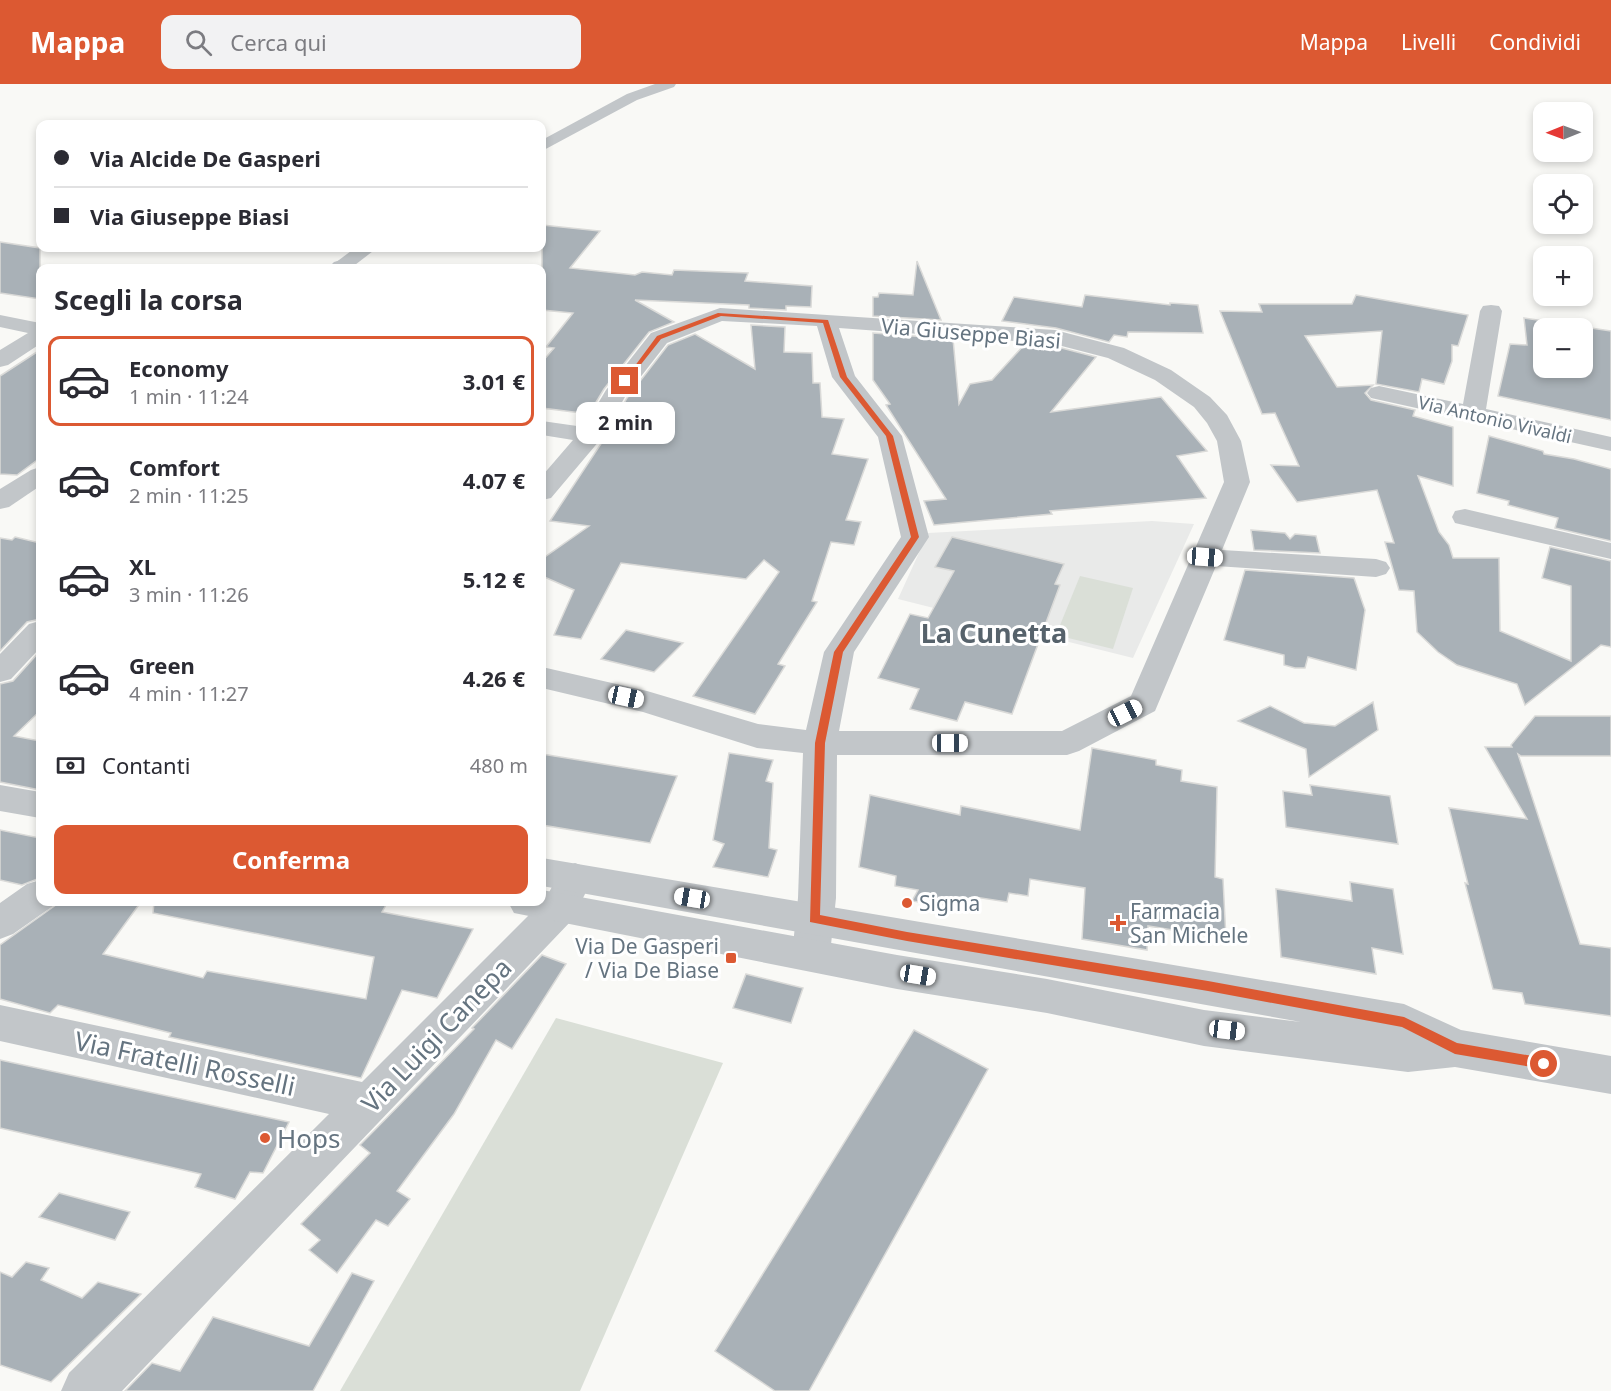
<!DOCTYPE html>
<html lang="it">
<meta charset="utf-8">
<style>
body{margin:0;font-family:"Noto Sans",sans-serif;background:#f2f2f3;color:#2b2b33;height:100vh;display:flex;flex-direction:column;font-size:22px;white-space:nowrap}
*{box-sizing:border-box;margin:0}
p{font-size:20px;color:#7c7c81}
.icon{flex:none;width:33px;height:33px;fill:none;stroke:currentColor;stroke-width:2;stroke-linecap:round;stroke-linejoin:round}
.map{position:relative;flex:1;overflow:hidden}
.panel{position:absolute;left:36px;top:180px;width:510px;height:642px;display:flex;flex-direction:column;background:#fff;border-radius:12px;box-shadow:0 3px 9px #0003}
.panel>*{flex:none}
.banner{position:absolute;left:36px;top:36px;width:510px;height:132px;border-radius:12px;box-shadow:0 3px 9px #0003;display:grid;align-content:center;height:132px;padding:0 18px;background:#fff}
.needle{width:39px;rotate:269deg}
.buttons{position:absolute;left:1533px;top:18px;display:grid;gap:12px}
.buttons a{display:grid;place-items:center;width:60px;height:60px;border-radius:12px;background:#fff;box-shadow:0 3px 9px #0003;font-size:30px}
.end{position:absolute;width:27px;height:27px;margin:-14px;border:8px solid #dc5932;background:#fff;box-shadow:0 0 0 3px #fff}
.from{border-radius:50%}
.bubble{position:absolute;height:42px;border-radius:12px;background:#fff;box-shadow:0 3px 9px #0003;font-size:20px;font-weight:700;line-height:42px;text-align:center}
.car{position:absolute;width:18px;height:36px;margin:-18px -9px;border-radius:8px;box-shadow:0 0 4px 2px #0007;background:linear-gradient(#fff 24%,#345 0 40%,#fff 0 76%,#345 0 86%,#fff 0)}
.banner b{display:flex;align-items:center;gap:21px;height:57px;font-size:22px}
.banner b+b{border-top:2px solid #e1e1e2}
.banner i{width:15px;height:15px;background:#2b2b33}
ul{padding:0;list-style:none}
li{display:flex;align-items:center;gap:18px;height:90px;margin:0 12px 9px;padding:0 6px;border:3px solid transparent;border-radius:12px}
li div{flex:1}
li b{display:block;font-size:22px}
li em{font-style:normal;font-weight:700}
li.on{border-color:#dc5932}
li>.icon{width:54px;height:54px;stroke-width:1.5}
h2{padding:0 18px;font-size:27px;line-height:72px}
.pay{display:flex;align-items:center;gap:15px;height:66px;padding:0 18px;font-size:22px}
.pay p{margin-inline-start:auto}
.action{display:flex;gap:12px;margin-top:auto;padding:12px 18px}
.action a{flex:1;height:69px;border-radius:12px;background:#dc5932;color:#fff;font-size:24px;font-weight:700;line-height:69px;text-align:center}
header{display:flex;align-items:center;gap:36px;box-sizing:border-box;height:84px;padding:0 30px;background:#dc5932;color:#fff}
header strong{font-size:28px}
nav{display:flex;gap:33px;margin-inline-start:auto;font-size:21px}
.search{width:420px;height:54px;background:#f2f2f3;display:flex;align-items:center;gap:15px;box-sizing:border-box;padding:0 21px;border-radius:12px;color:#7c7c81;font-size:22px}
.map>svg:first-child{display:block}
</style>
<header>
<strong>Mappa</strong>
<div class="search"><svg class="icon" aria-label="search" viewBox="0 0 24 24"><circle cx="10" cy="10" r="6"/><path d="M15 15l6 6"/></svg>Cerca qui</div>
<nav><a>Mappa</a><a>Livelli</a><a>Condividi</a></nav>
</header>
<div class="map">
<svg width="1611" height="1307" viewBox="0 0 1611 1307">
<rect width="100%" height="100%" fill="#f9f9f6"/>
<path fill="#e9eae9" d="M1152,437L1194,440L1133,574L898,515L928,449Z"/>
<g fill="#dadfd7">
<path d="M1080,492L1133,504L1113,565L1056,551Z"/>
<path d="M556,934L723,979L580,1307H340Z"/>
</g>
<g fill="#a9b1b7" stroke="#dadad8" stroke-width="1.5" fill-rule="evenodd">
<path d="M542,141L600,147L570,184L635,191L642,188L672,191L674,186L748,189L745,197L812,202L811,223L786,222V226L749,224V221L635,216L674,238L649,248L604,305L589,330L542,324V278L554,264L546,263L573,229L542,226Z"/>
<path d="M0,158L40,164V215L0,209Z"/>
<path d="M917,177L941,236L873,232V213H878L879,209L913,211Z"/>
<path d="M1085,211L1170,221V219L1198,221L1203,249L1128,248L1127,253L1114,251L1109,258L1056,244L1002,237L1014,213L1082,223Z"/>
<path d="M1356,211L1468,231L1458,262L1452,261V277L1444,300L1422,295L1419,308L1376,300L1382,247L1305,252L1337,303L1373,301L1365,309L1371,316L1415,326L1413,332L1453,343V402L1418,392L1439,448L1449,461L1453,474H1499L1500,547L1571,577V502L1542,494L1550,463L1611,477V563L1601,561L1525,621L1517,600L1457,581L1438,568L1417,548L1414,507L1399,506L1385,458L1394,459L1377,406L1297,418L1271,381L1299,382L1275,329L1262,330L1220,227L1262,228L1259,220H1352Z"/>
<path d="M1524,234L1611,247V336L1498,312L1510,260L1527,261ZM1544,244H1582V284H1544Z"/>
<path d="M751,241L785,243L784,268L812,269L813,299H820L822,333L844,335L832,370L868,375L846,436L861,438L854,461L831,458L812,517L817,518L778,580L785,582L755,630L693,612L779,488L764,476L746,495L621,479L581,555L554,551L574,506L542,492V475L589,442L550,437L618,334H616L627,314L668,261L695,250L755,285Z"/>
<path d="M873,249L953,255L959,320L970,300L992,296L1025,260L1054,262L1096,273L1051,328L1161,313L1207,367L1177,372L1206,414L1050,427L1052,430L934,441L924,417L946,415L886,321L890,320L873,296Z"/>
<path d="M40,266V374L17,391L0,390V292Z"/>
<path d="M1489,352L1543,367L1544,370L1574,375L1611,385V457L1555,444L1558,434L1508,421L1509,417L1477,409Z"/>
<path d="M1251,446L1285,449L1290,455L1295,450L1316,452L1320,469L1254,466Z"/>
<path d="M15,453L40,459V535L27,538L0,567V454L12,456Z"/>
<path d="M952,453L1064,480L1055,500L1060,501L1012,630L965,618L957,637L910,625L919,605L878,594L910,530L928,534L954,487L935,483Z"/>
<path d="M1245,486L1354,494L1365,526L1356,586L1308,573L1305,584H1295L1284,581V571L1224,556Z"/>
<path d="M626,546L683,559L654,588L601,575Z"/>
<path d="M40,567V627L14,652L40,657V706L0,698V600L13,597Z"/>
<path d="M1373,618L1378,646L1309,693L1306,665L1238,637L1270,622L1304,639L1335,642Z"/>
<path d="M1535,632H1611V672H1521L1518,670L1580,860L1611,864V932L1525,920L1522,909L1493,905L1465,799L1468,800L1449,724L1527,735L1485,663H1512L1511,661Z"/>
<path d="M1092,664L1156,676V681L1182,686L1181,697L1217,703L1215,793L1223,795L1226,855L1148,842L1147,866L1082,855L1085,804L1030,795L1028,812L1009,809L1007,818L975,813L973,826L912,817L918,806L895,802L896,792L859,783L870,711L960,731L961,722L1080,746Z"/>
<path d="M729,669L773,676L766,697L773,699L769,764L777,766L768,793L713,783L724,760L713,756Z"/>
<path d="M542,670L677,692L650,759L542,741Z"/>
<path d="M1310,701L1390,712L1398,760L1286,743L1283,707L1312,711Z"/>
<path d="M0,746L40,754V794L22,801L0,796Z"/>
<path d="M1350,798L1393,805L1403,870L1372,864L1376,890L1281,873L1276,805L1352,817Z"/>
<path d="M60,818H141L103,870L203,894L207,887L366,915L374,873L153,829L154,818H366L386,821L382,828L473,845L437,914L402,906L361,994L169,953L171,949L58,921L50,929L0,915V861Z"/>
<path d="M542,871L566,880L512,965L496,956L454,1030L397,1107L410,1115L388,1142L376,1136L337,1189L309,1166L320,1156L301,1140L370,1069L360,1061L362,1059L474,945L472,944Z"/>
<path d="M746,890L803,904L791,939L733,924Z"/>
<path d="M914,946L988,985L809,1307H775L715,1267Z"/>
<path d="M0,976L289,1038L263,1089L250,1088L235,1115L195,1103L201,1090L0,1044Z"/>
<path d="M59,1109L130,1128L115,1156L39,1133Z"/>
<path d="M26,1178L49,1184L41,1196L82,1214L98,1198L141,1210L51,1298L0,1281V1188L12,1193Z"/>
<path d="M352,1189L374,1197L313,1307H125L152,1279L180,1287L213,1233L309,1262Z"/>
</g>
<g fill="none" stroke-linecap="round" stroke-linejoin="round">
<g fill="#c2c6c9" fill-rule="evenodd">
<path d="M655,0H676L674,3L637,16L542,67V56L627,10Z"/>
<path d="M355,164H377L351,184H333L331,182Z"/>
<path d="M1491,221L1499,222L1502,227L1486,325L1611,353V367L1371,314L1367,309L1371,304L1379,302L1463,320L1480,227L1483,222Z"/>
<path d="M720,224L1055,246L1124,264L1171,286L1210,313L1227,331L1241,357L1250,398L1222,466L1376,475L1386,478L1390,484L1386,490L1376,493L1216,482L1155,627L1079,667L1067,671H837L836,814L830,870L825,882L811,886L797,882L792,870L798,814L803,669L757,664L643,628L542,604V583L647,607L758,640L806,646L824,568L901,453L878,353L832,293L817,242L722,237L667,259L625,313L600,356L551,414L542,416V392L573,356L542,351V337L584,343L606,306L651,249ZM839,244L1054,260L1108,274L1155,296L1194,323L1207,339L1217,357L1224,398L1131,612L1062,647H839L854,568L929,453L902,352L855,292Z"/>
<path d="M0,231L40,239V260L8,281L0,283V266L28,249L0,243Z"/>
<path d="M1465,425L1611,459V475L1455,439L1452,433L1455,427Z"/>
<path d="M40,537V564L11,595L0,598V570L29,540Z"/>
<path d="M575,779L588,784L593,794L572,836L122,1307H61L69,1289L329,1030L0,957V921L362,998L546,814L562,784Z"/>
<path d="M40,796V818H55L53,822L13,850L0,855V819L27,800Z"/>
</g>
<g fill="#c2c6c9" fill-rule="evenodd">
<path d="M341,176L348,178L351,182L349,184H328L334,178Z"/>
<path d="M40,383V402L9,423L0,425V405L31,386Z"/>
<path d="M0,701L40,708V734L0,727Z"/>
<path d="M542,774L1404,920L1461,946L1611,972V1010L1455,983L1408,988L1204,962L1047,929L897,905L514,829L508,818H542V806L897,871L1047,895L1204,926L1301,938L542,802Z"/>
</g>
</g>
<path fill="#dc5932" d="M718,229L828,236L847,293L893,352L919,453L843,568L825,659L820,831L907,848L1208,897L1404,933L1457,959L1544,974L1550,980L1548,984L1544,985L1455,970L1402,943L1208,907L907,857L810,838L815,659L834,568L911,453L886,352L840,293L823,239L721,232L661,255L627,298H623L657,252Z"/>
<g fill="#dc5932" stroke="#fff" stroke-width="2">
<circle cx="907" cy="819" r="6"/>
<path d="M1115 830h6v6h6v6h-6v6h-6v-6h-6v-6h6z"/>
<rect x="725" y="868" width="12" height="12" rx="3"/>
<circle cx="265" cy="1054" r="6"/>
</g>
<g text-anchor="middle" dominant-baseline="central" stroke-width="6" stroke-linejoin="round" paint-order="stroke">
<g font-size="18" fill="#657480" stroke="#fff">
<text transform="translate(1495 335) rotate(13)">Via Antonio Vivaldi</text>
</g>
<g font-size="21" fill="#657480" stroke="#fff">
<text transform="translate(971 249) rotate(5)">Via Giuseppe Biasi</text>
</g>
<g font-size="21" fill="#657480" stroke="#fff" text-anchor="start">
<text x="919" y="819">Sigma</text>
<text x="1130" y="827">Farmacia<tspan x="1130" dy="24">San Michele</tspan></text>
<text x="719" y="862" text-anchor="end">Via De Gasperi<tspan x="719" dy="24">/ Via De Biase</tspan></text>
</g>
<g font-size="26" fill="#657480" stroke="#fff">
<text transform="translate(436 951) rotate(-46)">Via Luigi Canepa</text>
<text transform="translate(185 979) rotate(12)">Via Fratelli Rosselli</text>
</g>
<g font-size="26" fill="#657480" stroke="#fff" text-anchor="start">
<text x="277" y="1054">Hops</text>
</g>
<g font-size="27" font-weight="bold" fill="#56626b" stroke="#fff">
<text x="994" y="548">La Cunetta</text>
</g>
</g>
</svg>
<div class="buttons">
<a><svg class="needle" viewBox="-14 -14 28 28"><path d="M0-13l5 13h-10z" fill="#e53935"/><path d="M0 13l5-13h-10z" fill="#7c7c81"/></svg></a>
<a><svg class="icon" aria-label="locate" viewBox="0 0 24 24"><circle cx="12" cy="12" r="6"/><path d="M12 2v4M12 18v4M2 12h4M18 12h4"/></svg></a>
<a>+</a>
<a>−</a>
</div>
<i class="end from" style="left:1544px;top:980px"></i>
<i class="end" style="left:625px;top:297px"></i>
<div class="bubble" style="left:576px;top:318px;width:99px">2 min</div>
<i class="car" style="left:1205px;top:473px;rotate:94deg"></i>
<i class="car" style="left:626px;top:613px;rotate:102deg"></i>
<i class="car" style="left:1125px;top:629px;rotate:63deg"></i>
<i class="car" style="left:950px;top:659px;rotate:90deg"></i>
<i class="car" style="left:692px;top:814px;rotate:279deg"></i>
<i class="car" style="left:918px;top:891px;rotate:99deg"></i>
<i class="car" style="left:1227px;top:946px;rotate:97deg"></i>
<div class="banner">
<b><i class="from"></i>Via Alcide De Gasperi</b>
<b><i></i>Via Giuseppe Biasi</b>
</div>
<section class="panel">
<h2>Scegli la corsa</h2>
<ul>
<li class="on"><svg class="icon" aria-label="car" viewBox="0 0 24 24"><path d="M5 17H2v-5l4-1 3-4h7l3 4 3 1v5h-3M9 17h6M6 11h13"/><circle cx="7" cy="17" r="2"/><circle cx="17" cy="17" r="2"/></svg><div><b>Economy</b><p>1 min · 11:24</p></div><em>3.01 €</em></li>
<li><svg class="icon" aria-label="car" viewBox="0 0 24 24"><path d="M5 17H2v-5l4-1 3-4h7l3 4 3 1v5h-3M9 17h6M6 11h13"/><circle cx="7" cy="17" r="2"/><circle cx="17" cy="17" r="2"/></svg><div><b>Comfort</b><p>2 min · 11:25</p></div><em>4.07 €</em></li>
<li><svg class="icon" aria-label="car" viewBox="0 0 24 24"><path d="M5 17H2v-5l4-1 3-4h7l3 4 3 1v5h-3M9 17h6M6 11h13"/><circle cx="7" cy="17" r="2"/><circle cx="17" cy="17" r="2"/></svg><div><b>XL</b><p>3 min · 11:26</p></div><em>5.12 €</em></li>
<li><svg class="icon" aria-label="car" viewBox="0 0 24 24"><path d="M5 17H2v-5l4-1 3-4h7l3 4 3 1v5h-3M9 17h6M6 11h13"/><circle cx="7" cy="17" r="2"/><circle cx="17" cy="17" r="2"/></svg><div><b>Green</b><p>4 min · 11:27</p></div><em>4.26 €</em></li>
</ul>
<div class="pay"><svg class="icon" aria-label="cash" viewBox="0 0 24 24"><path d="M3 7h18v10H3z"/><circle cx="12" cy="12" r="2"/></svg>Contanti<p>480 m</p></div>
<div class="action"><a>Conferma</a></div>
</section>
</div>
